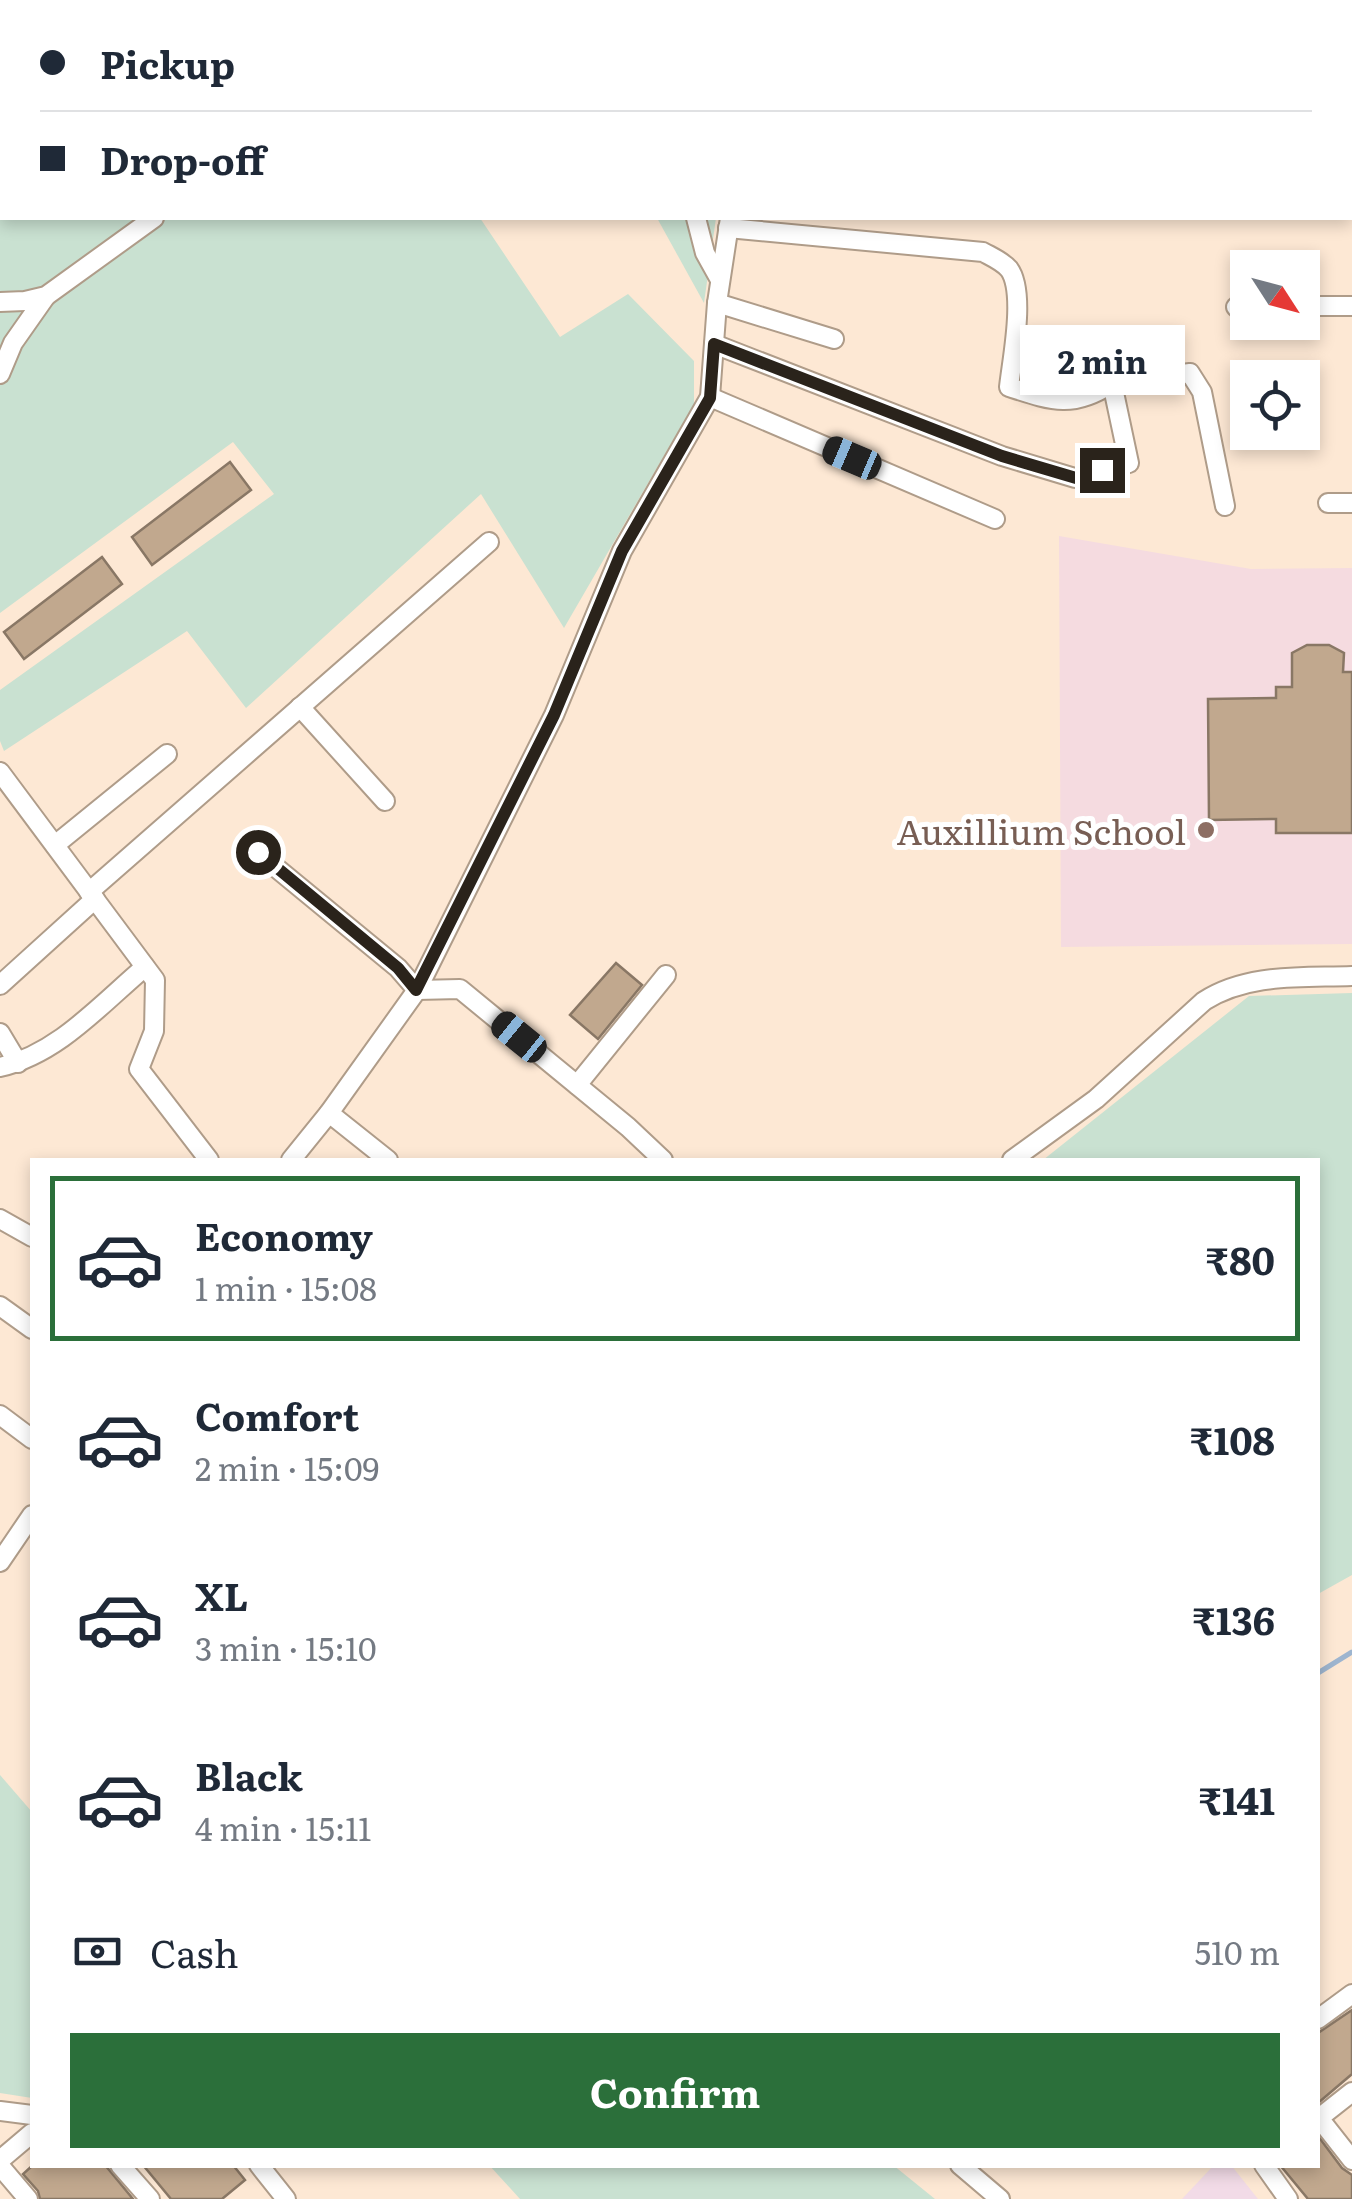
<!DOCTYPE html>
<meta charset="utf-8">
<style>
body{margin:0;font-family:Literata,serif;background:#f6f6f7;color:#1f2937;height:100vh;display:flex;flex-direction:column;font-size:38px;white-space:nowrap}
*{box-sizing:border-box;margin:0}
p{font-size:32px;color:#747a83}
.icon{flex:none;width:55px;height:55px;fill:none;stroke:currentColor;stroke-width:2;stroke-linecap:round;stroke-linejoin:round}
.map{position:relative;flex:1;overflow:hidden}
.details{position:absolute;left:30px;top:1158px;width:1290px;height:1010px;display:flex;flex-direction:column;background:#fff;border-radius:0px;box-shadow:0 5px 15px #0003}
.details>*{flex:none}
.banner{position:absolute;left:0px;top:0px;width:1352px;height:220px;box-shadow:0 5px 15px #0003;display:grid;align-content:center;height:220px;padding:0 40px;background:#fff}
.needle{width:65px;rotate:126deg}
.controls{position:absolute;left:1230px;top:250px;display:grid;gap:20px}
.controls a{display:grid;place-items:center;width:90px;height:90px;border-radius:0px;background:#fff;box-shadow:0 5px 15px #0003;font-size:50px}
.end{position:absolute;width:45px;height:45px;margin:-22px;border:12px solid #2a231b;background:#fff;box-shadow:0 0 0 5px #fff}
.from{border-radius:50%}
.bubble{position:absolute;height:70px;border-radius:0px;background:#fff;box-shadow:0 5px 15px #0003;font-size:32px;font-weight:700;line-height:70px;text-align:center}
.car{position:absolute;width:30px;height:60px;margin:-30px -15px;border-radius:12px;box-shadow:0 0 8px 2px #0007;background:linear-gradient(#222 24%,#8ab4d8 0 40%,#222 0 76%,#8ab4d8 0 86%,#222 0)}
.banner b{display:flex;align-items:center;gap:35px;height:95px;font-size:38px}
.banner b+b{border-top:2px solid #e0e1e3}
.banner i{width:25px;height:25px;background:#1f2937}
ul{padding:18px 0 0;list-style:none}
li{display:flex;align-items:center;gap:30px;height:165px;margin:0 20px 15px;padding:0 20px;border:5px solid transparent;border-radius:0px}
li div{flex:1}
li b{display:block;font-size:38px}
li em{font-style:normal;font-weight:700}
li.selected{border-color:#2b6f3a}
li>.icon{width:90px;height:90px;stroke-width:1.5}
.pay{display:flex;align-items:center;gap:25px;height:110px;padding:0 40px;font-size:38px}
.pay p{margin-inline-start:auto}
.action{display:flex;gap:20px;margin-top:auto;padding:20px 40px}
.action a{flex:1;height:115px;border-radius:0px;background:#2b6f3a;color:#fff;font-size:40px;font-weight:700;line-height:115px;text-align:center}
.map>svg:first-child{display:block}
</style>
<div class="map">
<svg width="1352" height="2199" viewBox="0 0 1352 2199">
<rect width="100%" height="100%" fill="#fde8d4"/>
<path fill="#f2dbe7" d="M1214,2165H1231L1258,2199H1182Z"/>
<path fill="#f5dbe0" d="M1059,536L1251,569L1352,568V944L1061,947Z"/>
<g fill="#c9e1d1">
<path d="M359,0H747V2H357Z"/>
<path d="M2,46V218H480L560,337L628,294L694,361V404L564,628L481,494L246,708L187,631L4,751L0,741V690L274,494L233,442L0,613V47Z"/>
<path d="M657,218H716L704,303Z"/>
<path d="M1352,993V1575L1318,1594V1160H1043L1249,996Z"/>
<path d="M0,1775L32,1812V2098L0,2093Z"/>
<path d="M489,2165H893L935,2199H520Z"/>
</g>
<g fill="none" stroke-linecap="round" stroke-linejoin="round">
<path stroke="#9eb5cf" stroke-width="5" d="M1318,1673L1352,1652"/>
</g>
<g fill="#c1a88e" stroke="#897765" stroke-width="2.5">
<path d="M230,462L251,490L152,565L132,537Z"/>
<path d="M102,557L122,584L24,659L4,632Z"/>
<path d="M1307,645H1329L1344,653L1343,672H1352V833H1276V819L1209,820L1208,699L1276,698V687H1292V653Z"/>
<path d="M616,963L642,985L598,1039L570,1015Z"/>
<path d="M1352,2010V2074L1318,2103V2033Z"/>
<path d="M1318,2136L1342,2168L1352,2175V2199H1308L1280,2165H1318Z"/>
<path d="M33,2165H105L133,2199H40L38,2191L23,2174Z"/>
<path d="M143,2165H233L245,2180L222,2199H171Z"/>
</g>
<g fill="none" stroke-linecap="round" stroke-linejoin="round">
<defs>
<g id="minor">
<path d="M651,0V2"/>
<path d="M379,2L383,0"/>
<path d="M764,2V0"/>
<path d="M696,218L705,253L720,280"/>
<path d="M728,228L983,252C992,257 1002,261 1009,269C1026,292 1012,359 1009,387C1052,401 1073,409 1112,383"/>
<path d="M0,302L25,301L46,296L154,218"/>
<path d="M717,303L834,339"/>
<path d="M1302,306H1352"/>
<path d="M1236,307H1248"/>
<path d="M714,344L1002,456L1075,478L1129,463L1112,383L1190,373L1202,392L1225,506"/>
<path d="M0,374L13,343L46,296"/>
<path d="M710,397L995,519"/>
<path d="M1328,503H1352"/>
<path d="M300,707L385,801"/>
<path d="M0,772L155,980L154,1031L139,1069L209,1160"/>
<path d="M55,845L167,754"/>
<path d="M257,852L398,968L417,990"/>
<path d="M89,892L489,542"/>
<path d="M0,985L95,899"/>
<path d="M417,990L460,989L628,1127L663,1160"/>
<path d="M0,1033L18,1063"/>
<path d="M0,1067C58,1054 101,1004 145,967"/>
<path d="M577,1085L666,975"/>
<path d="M329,1113L388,1160"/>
<path d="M291,1160L329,1113L417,990L554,715L622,551L710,397L717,303L730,218"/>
<path d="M1012,1160L1096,1099L1204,1001C1248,973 1301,978 1352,976"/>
<path d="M0,1219L32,1237"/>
<path d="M0,1306L32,1329"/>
<path d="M0,1415L32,1439"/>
<path d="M0,1562L32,1515"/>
<path d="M1318,2019L1352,1994"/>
<path d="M1352,2092L1319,2118L1352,2160"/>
<path d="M0,2111L32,2115"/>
<path d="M0,2160L32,2133"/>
<path d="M120,2165L150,2199"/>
<path d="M259,2165L286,2199"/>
<path d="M960,2165L1000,2199"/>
<path d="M1264,2165L1288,2199"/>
<path d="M0,2166L28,2199"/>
</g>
</defs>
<use href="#minor" stroke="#af9c89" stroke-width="22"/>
<use href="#minor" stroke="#fff" stroke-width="18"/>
</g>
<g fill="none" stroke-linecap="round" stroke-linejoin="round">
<path stroke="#2a231b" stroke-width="12" d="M258,852L398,968L416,990L554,715L622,551L710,398L714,344L1002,456L1076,478L1102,470"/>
</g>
<circle fill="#8d6e63" stroke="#fff" stroke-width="4" cx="1206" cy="830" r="10"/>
<g text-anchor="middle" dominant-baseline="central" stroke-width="10" stroke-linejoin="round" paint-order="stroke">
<g font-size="35" fill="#785e54" stroke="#fff" text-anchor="end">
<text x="1186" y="830">Auxillium School</text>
</g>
</g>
</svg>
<div class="controls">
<a><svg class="needle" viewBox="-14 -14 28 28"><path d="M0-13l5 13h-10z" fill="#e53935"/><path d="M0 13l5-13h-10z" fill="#747a83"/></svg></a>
<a><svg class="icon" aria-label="locate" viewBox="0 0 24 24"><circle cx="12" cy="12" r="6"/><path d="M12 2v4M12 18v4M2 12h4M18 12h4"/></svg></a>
</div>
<i class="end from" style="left:258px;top:852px"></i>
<i class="end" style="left:1102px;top:470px"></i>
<div class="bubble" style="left:1020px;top:325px;width:165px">2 min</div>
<i class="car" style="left:852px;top:458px;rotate:293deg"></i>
<i class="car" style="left:519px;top:1037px;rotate:309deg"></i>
<div class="banner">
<b><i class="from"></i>Pickup</b>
<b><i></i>Drop-off</b>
</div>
<section class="details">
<ul>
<li class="selected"><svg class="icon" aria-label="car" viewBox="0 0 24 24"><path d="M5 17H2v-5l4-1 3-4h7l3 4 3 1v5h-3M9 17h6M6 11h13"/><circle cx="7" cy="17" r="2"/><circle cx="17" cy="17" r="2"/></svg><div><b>Economy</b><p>1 min · 15:08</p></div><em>₹80</em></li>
<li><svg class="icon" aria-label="car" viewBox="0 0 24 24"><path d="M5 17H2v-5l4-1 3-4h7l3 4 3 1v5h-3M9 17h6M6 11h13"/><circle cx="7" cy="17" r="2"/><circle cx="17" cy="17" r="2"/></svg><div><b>Comfort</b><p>2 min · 15:09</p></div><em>₹108</em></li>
<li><svg class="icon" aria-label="car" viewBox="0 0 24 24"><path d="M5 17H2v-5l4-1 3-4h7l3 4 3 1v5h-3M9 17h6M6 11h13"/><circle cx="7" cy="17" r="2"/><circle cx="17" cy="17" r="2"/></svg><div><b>XL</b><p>3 min · 15:10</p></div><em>₹136</em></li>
<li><svg class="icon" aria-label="car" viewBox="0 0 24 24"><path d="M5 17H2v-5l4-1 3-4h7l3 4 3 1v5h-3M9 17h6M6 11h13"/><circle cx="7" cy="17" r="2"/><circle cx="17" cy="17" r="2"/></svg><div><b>Black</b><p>4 min · 15:11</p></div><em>₹141</em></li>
</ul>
<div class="pay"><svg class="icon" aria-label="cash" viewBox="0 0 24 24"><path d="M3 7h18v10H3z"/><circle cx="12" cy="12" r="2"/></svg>Cash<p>510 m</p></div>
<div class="action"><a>Confirm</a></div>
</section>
</div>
